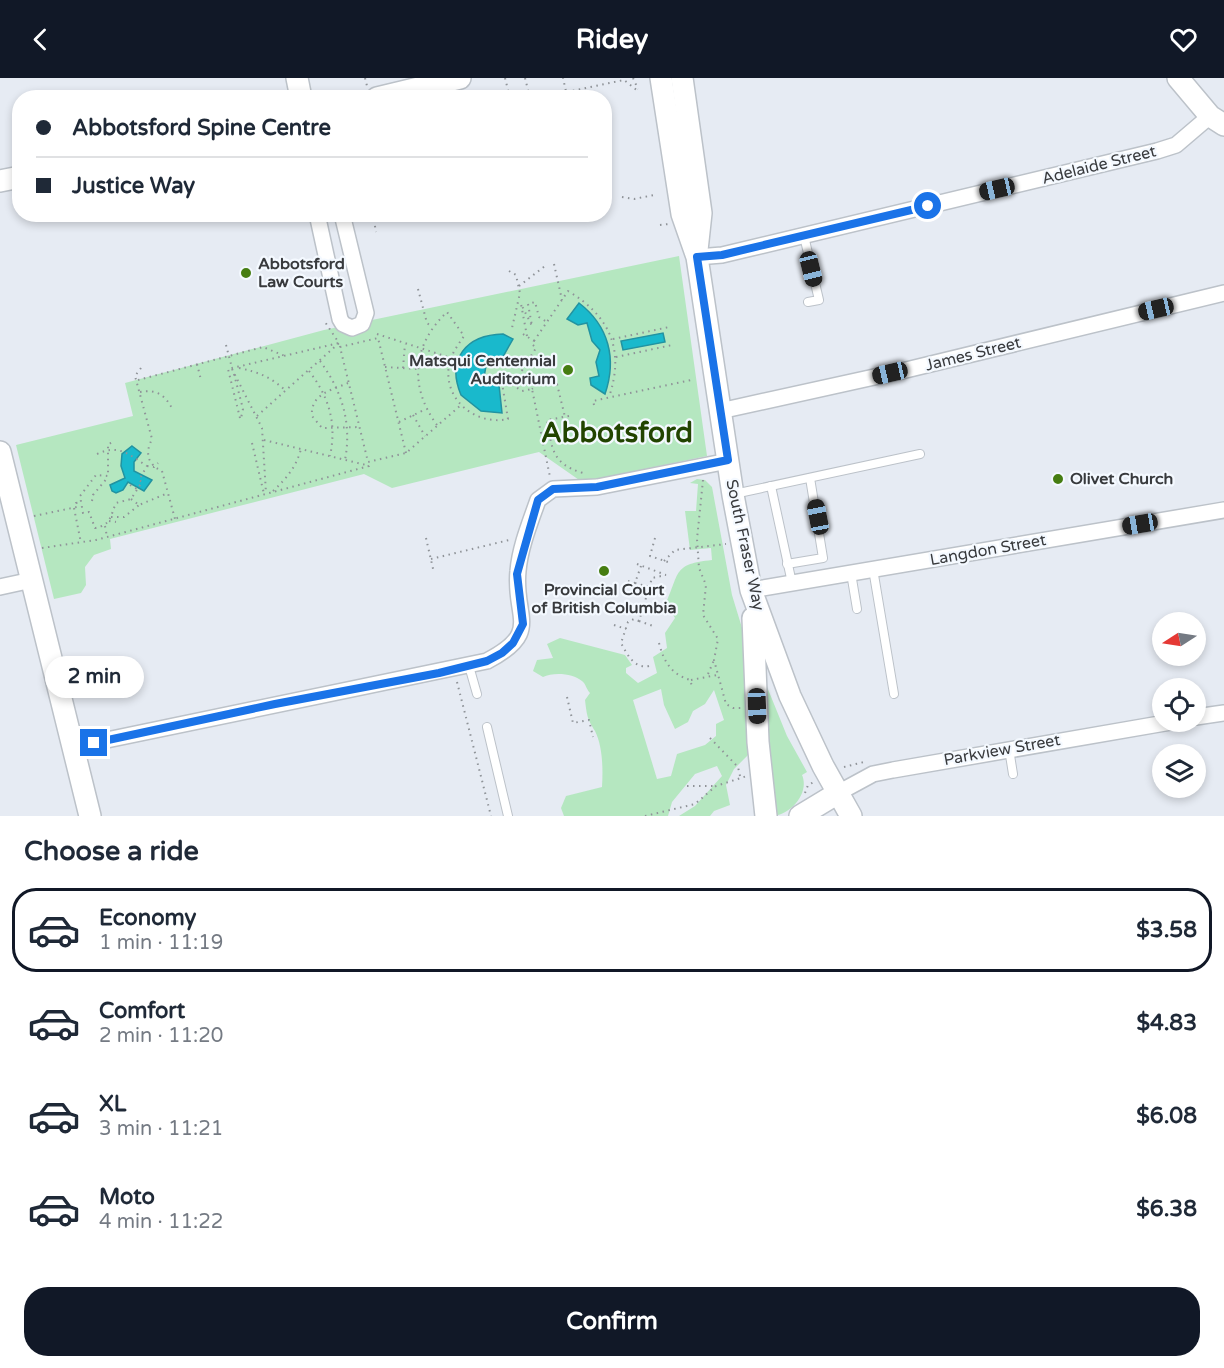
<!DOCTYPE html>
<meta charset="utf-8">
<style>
body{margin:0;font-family:"Varela Round",sans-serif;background:#f6f6f7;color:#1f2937;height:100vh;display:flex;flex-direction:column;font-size:22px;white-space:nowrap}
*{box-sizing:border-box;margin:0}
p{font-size:20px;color:#747a83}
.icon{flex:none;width:33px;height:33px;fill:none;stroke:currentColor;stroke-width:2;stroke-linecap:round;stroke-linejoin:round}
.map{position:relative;height:738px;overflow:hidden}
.details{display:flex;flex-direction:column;background:#fff;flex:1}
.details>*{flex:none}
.banner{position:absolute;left:12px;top:12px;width:600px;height:132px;border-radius:24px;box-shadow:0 3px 9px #0003;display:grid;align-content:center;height:132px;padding:0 24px;background:#fff}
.needle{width:39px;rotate:258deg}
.controls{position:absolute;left:1152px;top:534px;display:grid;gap:12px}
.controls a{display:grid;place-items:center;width:54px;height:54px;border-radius:50%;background:#fff;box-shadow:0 3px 9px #0003;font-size:30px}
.end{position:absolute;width:27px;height:27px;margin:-14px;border:8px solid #1a73e8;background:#fff;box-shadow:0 0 0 3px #fff}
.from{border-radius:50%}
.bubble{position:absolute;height:42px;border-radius:21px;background:#fff;box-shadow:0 3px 9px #0003;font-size:20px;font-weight:700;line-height:42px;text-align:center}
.car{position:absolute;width:18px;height:36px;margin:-18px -9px;border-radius:8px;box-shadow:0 0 4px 2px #0007;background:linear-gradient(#222 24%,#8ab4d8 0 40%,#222 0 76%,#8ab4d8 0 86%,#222 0)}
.banner b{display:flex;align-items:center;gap:21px;height:57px;font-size:22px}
.banner b+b{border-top:2px solid #e0e1e3}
.banner i{width:15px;height:15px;background:#1f2937}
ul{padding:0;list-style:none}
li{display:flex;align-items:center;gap:18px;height:84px;margin:0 12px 9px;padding:0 12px;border:3px solid transparent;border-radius:24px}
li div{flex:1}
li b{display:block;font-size:22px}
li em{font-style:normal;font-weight:700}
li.current{border-color:#111827}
li>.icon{width:54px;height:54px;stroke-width:1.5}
h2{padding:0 24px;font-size:27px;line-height:72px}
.action{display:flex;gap:12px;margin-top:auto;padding:12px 24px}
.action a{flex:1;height:69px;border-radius:24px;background:#111827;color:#fff;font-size:24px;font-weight:700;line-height:69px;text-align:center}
header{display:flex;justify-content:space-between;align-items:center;height:78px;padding:0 24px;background:#111827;color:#fff;font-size:27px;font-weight:700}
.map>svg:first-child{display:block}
</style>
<header><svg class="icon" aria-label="back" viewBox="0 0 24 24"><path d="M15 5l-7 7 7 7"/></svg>Ridey<svg class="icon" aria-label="heart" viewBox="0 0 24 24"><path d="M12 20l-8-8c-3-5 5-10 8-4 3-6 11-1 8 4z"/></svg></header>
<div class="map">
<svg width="1224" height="738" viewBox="0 0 1224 738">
<rect width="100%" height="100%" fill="#e6ebf3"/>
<g fill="#b5e7c0" fill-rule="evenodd">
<path d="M679,178L707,378L582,404L539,374L392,410L364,396L110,461L111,471L94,477L85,489L86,507L81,515L54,521L16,367L133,338L125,305L324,252Z"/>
<path d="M697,401L705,402L712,409L732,517L746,563L751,674L734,691L726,707L730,727L714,733L710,738H679L695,728L722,698L717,688L695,696L672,724L668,738H564L561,730L566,718L602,709C603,692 603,669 595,653C587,640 587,638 585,622L590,615C586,611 586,606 582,603C573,595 553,594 543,599L533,593L537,582L553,580L547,566L560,560L625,577L632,587L626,590V595L638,605L657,595L653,579L667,570L665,555L675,540L666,525C680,494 673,486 712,482L711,470L690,472L685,433H696L698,406L690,405ZM661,611L664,627L675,651L688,644L693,633L705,626L714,612L724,642L716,646V658L705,667L677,676L671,698L657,701L633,622Z"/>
<path d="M761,594L787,658L807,694L802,697C810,715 790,738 771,738Z"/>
</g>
<g fill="#19b9cc" stroke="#2293a1" stroke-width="1.5">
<path d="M579,225C609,248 617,281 605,316L591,307L590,300L599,298L596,284L600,272L592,263L587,245L578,247L567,241Z"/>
<path d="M663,255L665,264L623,272L621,263Z"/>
<path d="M503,256L513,261L500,284L486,288L484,299L488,305L499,307L502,335L481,333L461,317C446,281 466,257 503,256Z"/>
<path d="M132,368L141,375L134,384V393L152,402L144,413L128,404L123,412L116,415L112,413L110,407L125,400L121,388L122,376Z"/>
</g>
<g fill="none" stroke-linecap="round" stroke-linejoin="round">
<defs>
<g id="lane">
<path d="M17,51L20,50"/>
<path d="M804,158L819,222L808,224"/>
<path d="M771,408L792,505"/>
<path d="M734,416L920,376"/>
<path d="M787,486L823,480L810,400"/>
<path d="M873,491L894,616"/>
<path d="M851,495L857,531"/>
<path d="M469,588L477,616"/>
<path d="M487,649L508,738"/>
<path d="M1009,671L1013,696"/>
</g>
<g id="street">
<path d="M317,136L340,241L343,246L352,250L362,246L366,235L342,136"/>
<path d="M697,179L722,177L1157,73L1176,67L1210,38"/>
<path d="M720,333L906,292L1224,215"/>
<path d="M0,509L32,502"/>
<path d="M751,512L1224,432"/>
<path d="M1196,639L1224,635"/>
<path d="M73,669L487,583C543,554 513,539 518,493C520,469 530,445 538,422L553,411L597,409L728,383"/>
<path d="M838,715L873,696L893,692L1171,644"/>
</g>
<g id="secondary">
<path d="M297,0L301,20"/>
<path d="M661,0L682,136L697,179L733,417L751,512L790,618L823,688L851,738"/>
<path d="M682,0L701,135L697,172"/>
<path d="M1178,0L1210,38L1224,47"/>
<path d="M377,20L460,0"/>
<path d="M0,103L20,99"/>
<path d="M0,374L90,738"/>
<path d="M753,540L758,664L766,738"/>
<path d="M800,738L838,715"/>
</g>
</defs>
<use href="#lane" stroke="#bcc2c9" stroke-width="10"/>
<use href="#street" stroke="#bcc2c9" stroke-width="18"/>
<use href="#secondary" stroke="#bcc2c9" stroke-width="24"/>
<g stroke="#8f9398" stroke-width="2" stroke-dasharray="1.5 4.5" stroke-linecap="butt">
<path d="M365,0L367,8"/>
<path d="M505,0L510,20"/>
<path d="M525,0L530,20"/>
<path d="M633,0L638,11"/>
<path d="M567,14L624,2L639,14"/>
<path d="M561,20L567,18L563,0"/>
<path d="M622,119L634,121L654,117"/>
<path d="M373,136L376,154"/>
<path d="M660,147L669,146"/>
<path d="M554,186L562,222"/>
<path d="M509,193L516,197L520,215L512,250"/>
<path d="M519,208L545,188"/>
<path d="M418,211L427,245L432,249"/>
<path d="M377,256L451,280"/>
<path d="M523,256L534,263L532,266L536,270L522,292L539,305L532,311"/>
<path d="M527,258L521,226L532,248L528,226L535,224L539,239L547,244"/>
<path d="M613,261L669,249"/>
<path d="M534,263L568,213C610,238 625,272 609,319"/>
<path d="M226,267L232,290"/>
<path d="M616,279L672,267"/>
<path d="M320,283C342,313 352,345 345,382"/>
<path d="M197,286L201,302"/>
<path d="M385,289L417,291"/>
<path d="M141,290L135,298L152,361C145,375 147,386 162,393L175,441"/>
<path d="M239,290C258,294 271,299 286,313"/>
<path d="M403,290L405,266"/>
<path d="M232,291L262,350L266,415"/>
<path d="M309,293C329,319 337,345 330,378"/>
<path d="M234,296L243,331L241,340"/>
<path d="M502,300L522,313L532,311L550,399"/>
<path d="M138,302L263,269L285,278"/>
<path d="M348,305C332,312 310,316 312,338L322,350L360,349"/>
<path d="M539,305L557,306L565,339"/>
<path d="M140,314C157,311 165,317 173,332"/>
<path d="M594,327L593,323L691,302"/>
<path d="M413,337L425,358"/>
<path d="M257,338L339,265L325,244"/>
<path d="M569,338L547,342C552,371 552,386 583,395"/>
<path d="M240,340L228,291L339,265L340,269"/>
<path d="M399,344L426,331"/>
<path d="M437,347C409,309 412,267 447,234L464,258C458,267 451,276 449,287C443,322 476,348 508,341L501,299"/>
<path d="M264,362L366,387"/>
<path d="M252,365L264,416"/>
<path d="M406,375L378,260L340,269L368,384L406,375L461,327"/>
<path d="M97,376C119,366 128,376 147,388L139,402L142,404L131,421L116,425C110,439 111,447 95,450L89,434L83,435L80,418L96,397L108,398V366L114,364"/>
<path d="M147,388L154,389L158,385"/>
<path d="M703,402L697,461L699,490L706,507L703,537L718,561L714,582L726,626L733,630H741"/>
<path d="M130,407L137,411"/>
<path d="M273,413C287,400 296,389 301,371"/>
<path d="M131,421L139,427L168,415"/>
<path d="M92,423L93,417L108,399"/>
<path d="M74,430L81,465"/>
<path d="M34,438L77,429L76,425L81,424"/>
<path d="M111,439H124L139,427"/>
<path d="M109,443L116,444"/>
<path d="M105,448L107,459"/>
<path d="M426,460L434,495"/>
<path d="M655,460L650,478L671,485"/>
<path d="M42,470L96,462L369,388L368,384"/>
<path d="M431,481L509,462"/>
<path d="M664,483L675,472L726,466"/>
<path d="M637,486L666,497"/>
<path d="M641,488L635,505L649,509"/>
<path d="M628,503L635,505"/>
<path d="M639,543L653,548"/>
<path d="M614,547L626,551"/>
<path d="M659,565C664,584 671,596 690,602L692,608"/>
<path d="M649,588C634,591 627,576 621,565L628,544L634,541L639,543L652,500L666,497"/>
<path d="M708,596L714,582"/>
<path d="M691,602L717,597"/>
<path d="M457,604L491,738"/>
<path d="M567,619L573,645L589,642L593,659"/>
<path d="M710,660L738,689L740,698"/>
<path d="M844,689L864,684"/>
<path d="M687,708H716"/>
<path d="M805,715L808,707L814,704"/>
<path d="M645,738L695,726L716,708L747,698"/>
</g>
<use href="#lane" stroke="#fff" stroke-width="8"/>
<use href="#street" stroke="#fff" stroke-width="15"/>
<use href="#secondary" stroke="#fff" stroke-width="21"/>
</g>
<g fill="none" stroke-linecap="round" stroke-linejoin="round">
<path stroke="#1a73e8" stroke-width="8" d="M94,665L275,626L439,595L487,583L502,575L513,565L523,546L517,496L538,422L553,411L597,409L728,382L697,179L722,177L928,128"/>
</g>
<g fill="#467d12" stroke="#f4f9ff" stroke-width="2">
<circle cx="246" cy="195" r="6"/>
<circle cx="568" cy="292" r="6"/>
<circle cx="1058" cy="401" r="6"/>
<circle cx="604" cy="493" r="6"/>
</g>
<g text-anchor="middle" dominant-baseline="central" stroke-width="4.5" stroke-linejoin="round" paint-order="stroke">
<g font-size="16" fill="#383a3d" stroke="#f4f9ff">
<text transform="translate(1099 87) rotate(-14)">Adelaide Street</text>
<text transform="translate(973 276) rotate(-14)">James Street</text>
<text transform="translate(745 467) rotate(78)">South Fraser Way</text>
<text transform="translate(988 472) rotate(-10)">Langdon Street</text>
<text transform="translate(1002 672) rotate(-10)">Parkview Street</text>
</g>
<g font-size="16" font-weight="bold" fill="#383a3d" stroke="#f4f9ff" text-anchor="start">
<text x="258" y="186">Abbotsford<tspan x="258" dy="18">Law Courts</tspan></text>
<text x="556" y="283" text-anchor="end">Matsqui Centennial<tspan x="556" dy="18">Auditorium</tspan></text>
<text x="1070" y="401">Olivet Church</text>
<text x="604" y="512" text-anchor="middle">Provincial Court<tspan x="604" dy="18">of British Columbia</tspan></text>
</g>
<g font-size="28" font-weight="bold" fill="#240" stroke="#f4f9ff">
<text x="617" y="355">Abbotsford</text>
</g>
</g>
</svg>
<div class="controls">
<a><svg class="needle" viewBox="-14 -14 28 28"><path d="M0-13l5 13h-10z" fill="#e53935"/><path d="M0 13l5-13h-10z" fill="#747a83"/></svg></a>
<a><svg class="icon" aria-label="locate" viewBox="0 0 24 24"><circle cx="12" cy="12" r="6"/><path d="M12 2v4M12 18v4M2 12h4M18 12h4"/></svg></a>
<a><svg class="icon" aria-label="layers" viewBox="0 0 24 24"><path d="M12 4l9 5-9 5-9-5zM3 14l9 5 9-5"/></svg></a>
</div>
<i class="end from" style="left:928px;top:128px"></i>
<i class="end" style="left:94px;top:665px"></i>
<div class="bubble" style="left:45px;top:578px;width:99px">2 min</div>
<i class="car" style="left:997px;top:111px;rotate:257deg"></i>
<i class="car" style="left:811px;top:191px;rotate:166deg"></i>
<i class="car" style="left:1156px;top:231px;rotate:257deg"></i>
<i class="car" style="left:890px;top:295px;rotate:257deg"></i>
<i class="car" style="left:818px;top:439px;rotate:349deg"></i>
<i class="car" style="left:1140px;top:446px;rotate:260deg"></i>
<i class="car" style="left:757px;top:628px;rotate:178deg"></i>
<div class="banner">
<b><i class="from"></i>Abbotsford Spine Centre</b>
<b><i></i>Justice Way</b>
</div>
</div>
<section class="details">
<h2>Choose a ride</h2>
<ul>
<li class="current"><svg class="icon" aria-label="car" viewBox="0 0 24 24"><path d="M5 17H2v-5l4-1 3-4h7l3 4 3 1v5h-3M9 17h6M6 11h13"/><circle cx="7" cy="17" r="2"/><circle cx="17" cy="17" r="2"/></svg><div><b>Economy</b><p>1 min · 11:19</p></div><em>$3.58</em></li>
<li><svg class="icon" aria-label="car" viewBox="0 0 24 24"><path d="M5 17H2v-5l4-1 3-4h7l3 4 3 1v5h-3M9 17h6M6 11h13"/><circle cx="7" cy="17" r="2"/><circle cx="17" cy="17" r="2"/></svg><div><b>Comfort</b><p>2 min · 11:20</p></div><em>$4.83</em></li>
<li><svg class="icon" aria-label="car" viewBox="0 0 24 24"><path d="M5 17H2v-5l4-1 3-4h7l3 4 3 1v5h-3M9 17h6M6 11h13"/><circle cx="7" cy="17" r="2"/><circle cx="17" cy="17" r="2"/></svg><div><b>XL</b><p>3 min · 11:21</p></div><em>$6.08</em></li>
<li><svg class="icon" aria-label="car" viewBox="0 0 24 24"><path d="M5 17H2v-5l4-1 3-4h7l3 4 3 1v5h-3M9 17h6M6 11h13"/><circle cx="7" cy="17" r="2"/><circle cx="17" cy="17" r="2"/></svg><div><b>Moto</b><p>4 min · 11:22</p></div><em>$6.38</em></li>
</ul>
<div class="action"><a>Confirm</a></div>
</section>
